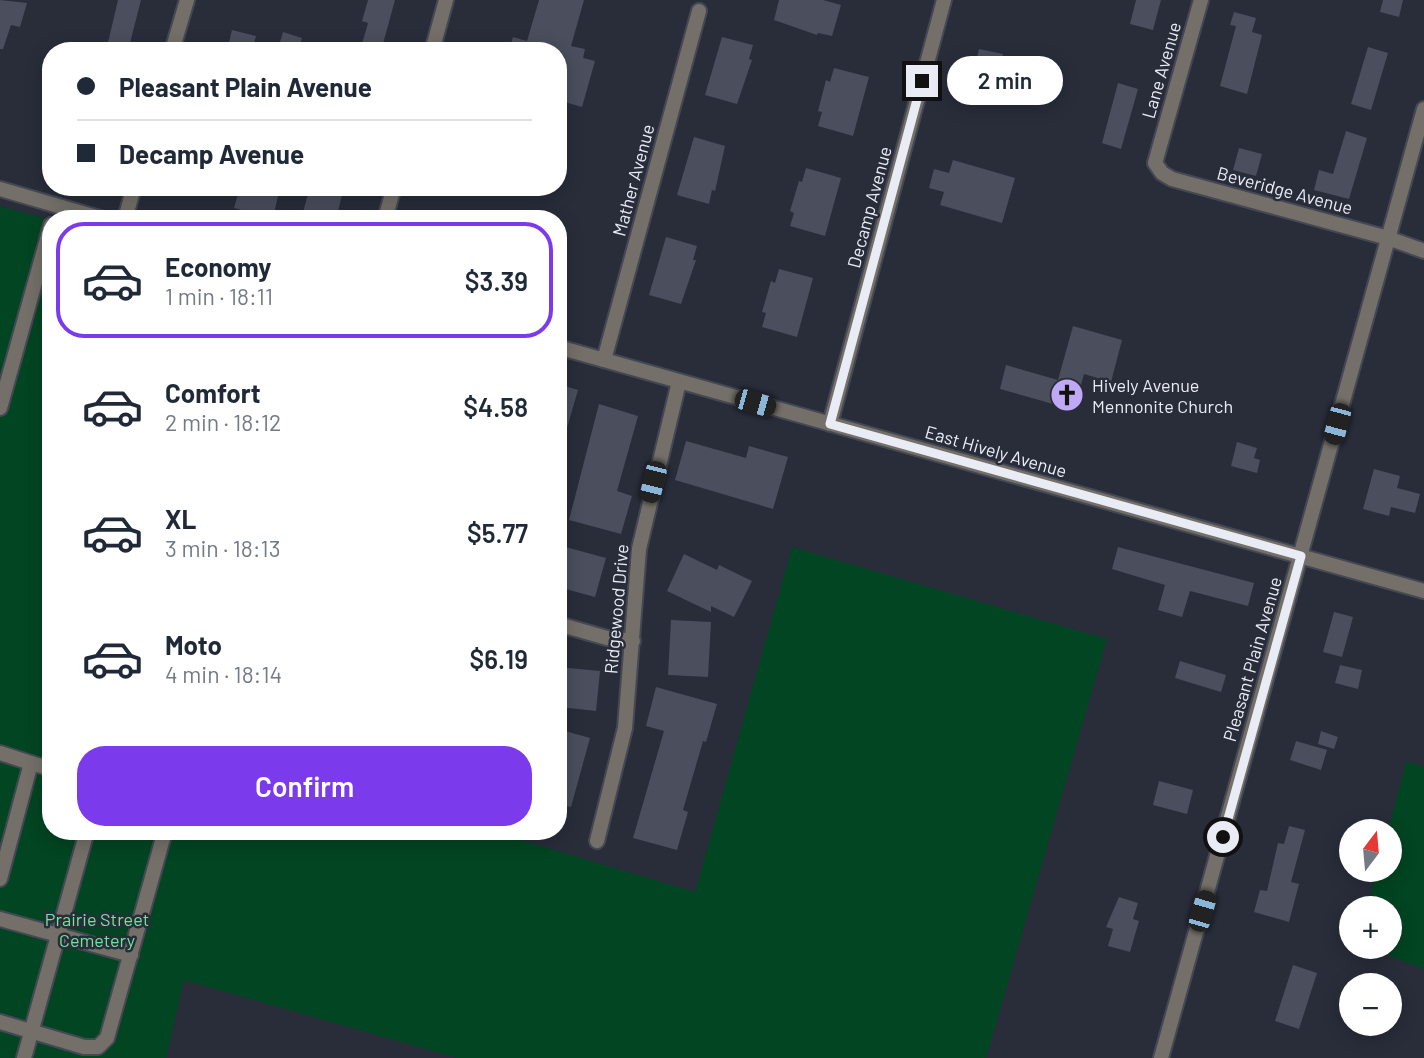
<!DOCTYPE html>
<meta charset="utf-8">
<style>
body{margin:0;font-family:Barlow,sans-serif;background:#f2f2f3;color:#1f2937;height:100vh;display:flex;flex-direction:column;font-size:26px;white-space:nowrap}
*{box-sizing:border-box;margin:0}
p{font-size:23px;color:#747a83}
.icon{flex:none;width:38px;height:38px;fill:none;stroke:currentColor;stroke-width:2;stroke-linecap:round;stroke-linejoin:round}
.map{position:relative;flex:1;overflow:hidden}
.sheet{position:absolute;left:42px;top:210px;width:525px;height:630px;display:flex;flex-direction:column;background:#fff;border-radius:28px;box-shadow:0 4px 18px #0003}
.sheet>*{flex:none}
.top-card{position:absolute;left:42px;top:42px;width:525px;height:154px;border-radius:28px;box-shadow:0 4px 18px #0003;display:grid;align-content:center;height:154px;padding:0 35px;background:#fff}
.needle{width:46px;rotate:16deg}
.buttons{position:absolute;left:1339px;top:819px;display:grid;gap:14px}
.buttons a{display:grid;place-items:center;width:63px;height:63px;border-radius:50%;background:#fff;box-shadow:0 4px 18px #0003;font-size:35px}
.end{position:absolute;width:32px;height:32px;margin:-16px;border:9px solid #eaecf5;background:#111;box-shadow:0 0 0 4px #111}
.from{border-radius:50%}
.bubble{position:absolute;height:49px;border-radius:24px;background:#fff;box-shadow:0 4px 18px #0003;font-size:23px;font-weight:600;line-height:49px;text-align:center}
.car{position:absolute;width:21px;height:42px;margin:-21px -10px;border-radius:9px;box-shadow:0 0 5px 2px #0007;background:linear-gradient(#222 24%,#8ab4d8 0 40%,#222 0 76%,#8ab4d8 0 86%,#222 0)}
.top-card b{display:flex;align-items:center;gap:24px;height:66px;font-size:26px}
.top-card b+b{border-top:2px solid #e0e1e3}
.top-card i{width:18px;height:18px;background:#1f2937}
ul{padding:12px 0 0;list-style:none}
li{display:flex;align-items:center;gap:21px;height:116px;margin:0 14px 10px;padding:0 21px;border:4px solid transparent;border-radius:28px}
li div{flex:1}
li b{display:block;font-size:26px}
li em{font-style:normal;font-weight:600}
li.on{border-color:#7c3aed}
li>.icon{width:63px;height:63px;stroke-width:1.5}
.cta{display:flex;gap:14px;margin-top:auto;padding:14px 35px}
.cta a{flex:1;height:80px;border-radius:28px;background:#7c3aed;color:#fff;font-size:28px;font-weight:600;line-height:80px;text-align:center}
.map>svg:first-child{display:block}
</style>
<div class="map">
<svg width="1424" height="1058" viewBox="0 0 1424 1058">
<rect width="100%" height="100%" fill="#292d3a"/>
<g fill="#024522">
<path d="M0,206L51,220V831H490L695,892L792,547L1107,639L986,1058H457L184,980L166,1058H0Z"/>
<path d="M1406,761L1424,767V969L1366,947H1390V908H1367L1377,870H1390L1388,831Z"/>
</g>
<g fill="#4a4e5d">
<path d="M0,0L27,3L20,27L11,25L3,49H0Z"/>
<path d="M118,0H141L128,51H106Z"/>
<path d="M368,0H395L381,51H360L368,23L362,21Z"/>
<path d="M539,0H584L571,46L585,49L583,58L595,61L582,107L558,100V51H509L513,37L527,41Z"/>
<path d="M779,0H823L841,5L832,36L818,33L817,35L774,20Z"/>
<path d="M1136,0H1161L1153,30L1130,24Z"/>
<path d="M1383,0H1403L1399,17L1380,12Z"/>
<path d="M1234,12L1256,18L1252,32L1262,35L1247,94L1220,86L1236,26L1230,25Z"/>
<path d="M232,30L256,36L252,51H227Z"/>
<path d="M283,32L302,38L298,51L278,49Z"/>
<path d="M722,37L753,45L749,59L752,60L737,104L705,95Z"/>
<path d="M1368,47L1388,53L1371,110L1351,104Z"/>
<path d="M979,49L1003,54L994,91L976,86L978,79L972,78Z"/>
<path d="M834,68L869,77L853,136L818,126L822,112L818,111L826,80L830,82Z"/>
<path d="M1118,83L1138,89L1121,149L1102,143Z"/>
<path d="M1346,131L1367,138L1349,199L1314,190L1319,170L1333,174Z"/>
<path d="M694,137L725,146L715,191L712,190L709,204L677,195Z"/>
<path d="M1239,148L1262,154L1256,176L1233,170Z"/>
<path d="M953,160L1015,178L1002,223L940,205L944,192L929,188L934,169L949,173Z"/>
<path d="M806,168L841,178L825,236L790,226L794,213L790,211L799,181L802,182Z"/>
<path d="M240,187L278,196L273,218L234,208Z"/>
<path d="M310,187H344L336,219H306L308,213L303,212Z"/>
<path d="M666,237L697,246L693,260H696L681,304L649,295Z"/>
<path d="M779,269L813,278L797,337L762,327L766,313L762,312L771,281L775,283Z"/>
<path d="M1073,326L1122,340L1111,382L1084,374L1074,410L1000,389L1006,365L1058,380Z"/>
<path d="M558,384L578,390L562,445L558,444Z"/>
<path d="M599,404L638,416L617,491L632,496L621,534L569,520Z"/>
<path d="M686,441L746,458L749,446L788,457L773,509L675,480Z"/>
<path d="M1237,442L1257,448L1254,458L1260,460L1257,473L1231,466Z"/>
<path d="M1374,469L1400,476L1397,488L1420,494L1415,513L1391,507L1389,516L1363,509Z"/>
<path d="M562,546L606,558L595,597L558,587V558Z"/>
<path d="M1118,547L1254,583L1248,606L1190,591L1182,617L1158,610L1165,585L1112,569Z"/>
<path d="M684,554L717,570L719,565L752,581L734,617L711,606V612L667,591Z"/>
<path d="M1334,612L1353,617L1342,657L1323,652Z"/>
<path d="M671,620L711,622L708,677L668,675Z"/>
<path d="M1180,661L1226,675L1221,692L1175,678Z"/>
<path d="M1340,665L1362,670L1358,689L1335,683Z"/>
<path d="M558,667L600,671L596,711L560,707Z"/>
<path d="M656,687L717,704L706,742L703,741L683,810L688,812L677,850L633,838L664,731L646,726Z"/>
<path d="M558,729L590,738L571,807L558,804Z"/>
<path d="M1321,731L1338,737L1334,749L1318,744Z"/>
<path d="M1296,741L1327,750L1321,770L1290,760Z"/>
<path d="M1159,781L1193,790L1187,814L1153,805Z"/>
<path d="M1289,826L1305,830L1291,882L1299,884L1289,922L1254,912L1260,890L1267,891L1278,843L1284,844Z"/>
<path d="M1119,897L1138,903L1133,919L1139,921L1130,952L1108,946L1113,929L1106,927Z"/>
<path d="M1293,965L1317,973L1299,1029L1275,1021Z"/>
</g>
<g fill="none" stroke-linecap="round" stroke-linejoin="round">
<defs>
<g id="minor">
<path d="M1201,0L1155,163L1162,173L1172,179L1388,238L1424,251"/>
<path d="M172,51L187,0"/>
<path d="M432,51L446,0"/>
<path d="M125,219L134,187"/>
<path d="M385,219L394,187"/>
<path d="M604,360L699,11"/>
<path d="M0,408L51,225"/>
<path d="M830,424L944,0"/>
<path d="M558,624L607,638L633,641"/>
<path d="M0,753L31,763"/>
<path d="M597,841L625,728L639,549L679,382"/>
<path d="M0,879L31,763L51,769"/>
<path d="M0,919L131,955"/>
<path d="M0,1022L84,1047H98L107,1038L165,831"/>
<path d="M24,1058L87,831"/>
</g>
<g id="tertiary">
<path d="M0,189L103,219"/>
<path d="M558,347L1424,591"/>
<path d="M1161,1058L1424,109"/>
</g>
</defs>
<use href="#minor" stroke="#444854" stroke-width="18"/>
<use href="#tertiary" stroke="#444854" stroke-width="18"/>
<use href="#minor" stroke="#747069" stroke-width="14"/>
<use href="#tertiary" stroke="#747069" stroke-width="14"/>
</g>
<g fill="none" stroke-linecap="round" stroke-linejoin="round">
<path stroke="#eaecf5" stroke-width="9" d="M922,81L830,424L1301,556L1223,837"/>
</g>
<defs>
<symbol id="church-disc" viewBox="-11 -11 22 22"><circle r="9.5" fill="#bfa8f4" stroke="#292d3a"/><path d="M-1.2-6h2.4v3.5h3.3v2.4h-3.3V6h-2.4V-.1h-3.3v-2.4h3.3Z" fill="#111"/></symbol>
</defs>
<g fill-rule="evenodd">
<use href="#church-disc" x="1048" y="376" width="38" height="38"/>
</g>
<g text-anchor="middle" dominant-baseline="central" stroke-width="5" stroke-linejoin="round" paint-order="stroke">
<g font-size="18" fill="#eaecf5" stroke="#292d3a">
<text transform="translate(1161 70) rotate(-74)">Lane Avenue</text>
<text transform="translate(633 180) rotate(-75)">Mather Avenue</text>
<text transform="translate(1285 190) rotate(15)">Beveridge Avenue</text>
<text transform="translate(869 207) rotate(-75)">Decamp Avenue</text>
<text transform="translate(996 451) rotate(16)">East Hively Avenue</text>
<text transform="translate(616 609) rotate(-85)">Ridgewood Drive</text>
<text transform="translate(1252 659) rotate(-74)">Pleasant Plain Avenue</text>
</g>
<g font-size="18" fill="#eaecf5" stroke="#292d3a" text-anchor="start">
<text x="1092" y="385">Hively Avenue<tspan x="1092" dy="21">Mennonite Church</tspan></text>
</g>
<g font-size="18" fill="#6ee799" stroke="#292d3a">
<text x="97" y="919">Prairie Street<tspan x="97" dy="21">Cemetery</tspan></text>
</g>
</g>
</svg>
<div class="buttons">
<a><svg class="needle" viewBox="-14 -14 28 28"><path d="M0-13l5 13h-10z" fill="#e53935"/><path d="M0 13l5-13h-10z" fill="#747a83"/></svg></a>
<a>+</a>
<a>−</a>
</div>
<i class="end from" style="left:1223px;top:837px"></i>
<i class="end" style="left:922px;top:81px"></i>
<div class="bubble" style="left:947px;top:56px;width:116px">2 min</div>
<i class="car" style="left:755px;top:403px;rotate:106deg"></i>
<i class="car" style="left:1337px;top:424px;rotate:195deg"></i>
<i class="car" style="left:653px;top:482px;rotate:194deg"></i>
<i class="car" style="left:1202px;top:911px;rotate:16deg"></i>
<div class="top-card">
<b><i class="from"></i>Pleasant Plain Avenue</b>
<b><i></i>Decamp Avenue</b>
</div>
<section class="sheet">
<ul>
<li class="on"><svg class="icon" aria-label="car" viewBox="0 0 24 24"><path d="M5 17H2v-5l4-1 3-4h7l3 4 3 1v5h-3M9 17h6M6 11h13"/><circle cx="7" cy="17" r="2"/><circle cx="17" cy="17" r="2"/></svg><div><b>Economy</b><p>1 min · 18:11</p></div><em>$3.39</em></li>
<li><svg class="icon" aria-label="car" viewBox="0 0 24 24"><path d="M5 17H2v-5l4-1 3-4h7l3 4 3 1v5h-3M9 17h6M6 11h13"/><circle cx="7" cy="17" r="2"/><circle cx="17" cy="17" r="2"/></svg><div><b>Comfort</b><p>2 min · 18:12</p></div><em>$4.58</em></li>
<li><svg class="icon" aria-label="car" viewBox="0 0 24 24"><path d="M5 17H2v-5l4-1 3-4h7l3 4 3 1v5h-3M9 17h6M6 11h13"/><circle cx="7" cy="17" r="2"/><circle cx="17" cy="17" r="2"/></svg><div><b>XL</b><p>3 min · 18:13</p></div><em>$5.77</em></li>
<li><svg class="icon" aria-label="car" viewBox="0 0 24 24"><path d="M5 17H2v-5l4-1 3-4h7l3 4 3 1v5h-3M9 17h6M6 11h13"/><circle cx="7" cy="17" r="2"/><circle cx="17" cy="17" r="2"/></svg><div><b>Moto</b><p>4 min · 18:14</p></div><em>$6.19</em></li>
</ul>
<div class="cta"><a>Confirm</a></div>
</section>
</div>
